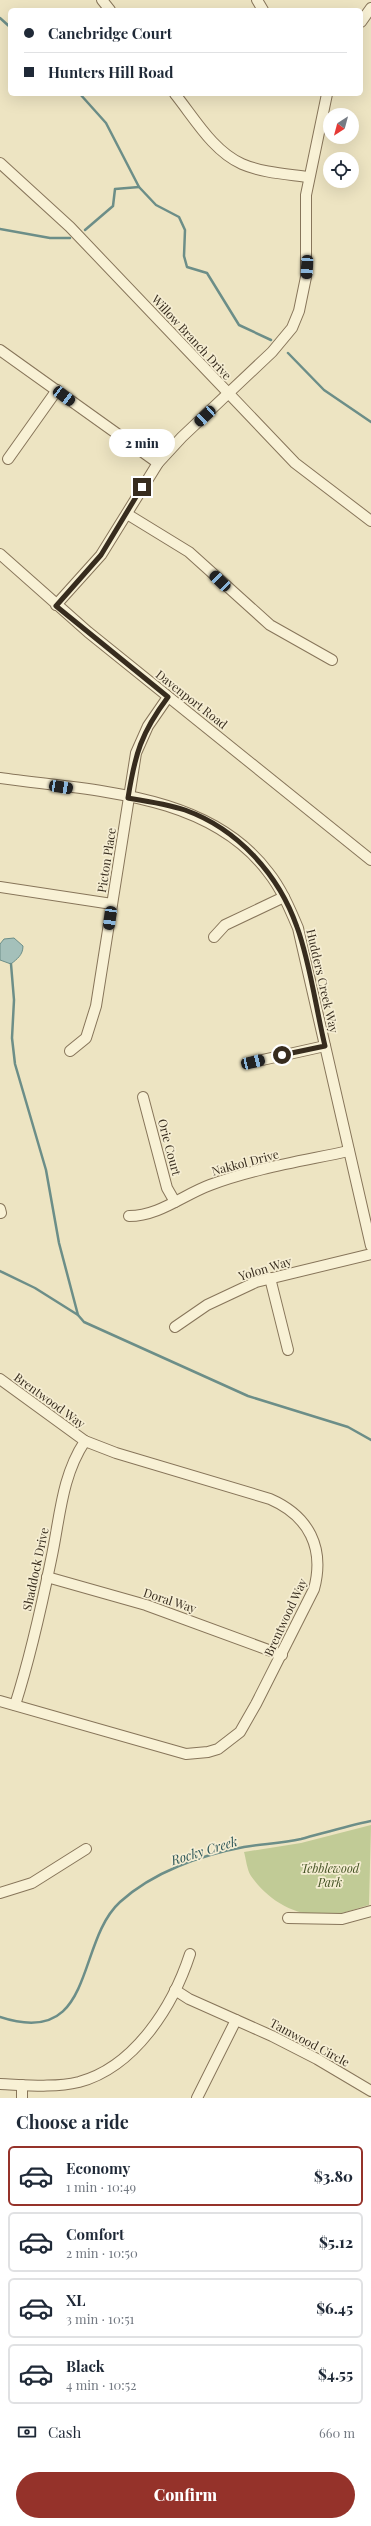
<!DOCTYPE html>
<meta charset="utf-8">
<style>
body{margin:0;font-family:"Playfair Display",serif;background:#f2f2f3;color:#1f2937;height:100vh;display:flex;flex-direction:column;font-size:15px;white-space:nowrap}
*{box-sizing:border-box;margin:0}
p{font-size:13px;color:#747a83}
.icon{flex:none;width:22px;height:22px;fill:none;stroke:currentColor;stroke-width:2;stroke-linecap:round;stroke-linejoin:round}
.map{position:relative;height:2098px;overflow:hidden}
.sheet{display:flex;flex-direction:column;background:#fff;flex:1}
.sheet>*{flex:none}
.banner{position:absolute;left:8px;top:8px;width:355px;height:88px;border-radius:6px;box-shadow:0 4px 16px #0002;display:grid;align-content:center;height:88px;padding:0 16px;background:#fff}
.needle{width:26px;rotate:216deg}
.tools{position:absolute;left:323px;top:108px;display:grid;gap:8px}
.tools a{display:grid;place-items:center;width:36px;height:36px;border-radius:50%;background:#fff;box-shadow:0 4px 16px #0002;font-size:20px}
.end{position:absolute;width:18px;height:18px;margin:-9px;border:5px solid #372c1e;background:#fff;box-shadow:0 0 0 2px #fff}
.from{border-radius:50%}
.bubble{position:absolute;height:28px;border-radius:14px;background:#fff;box-shadow:0 4px 16px #0002;font-size:13px;font-weight:800;line-height:28px;text-align:center}
.car{position:absolute;width:12px;height:24px;margin:-12px -6px;border-radius:5px;box-shadow:0 0 3px 1px #0007;background:linear-gradient(#222 24%,#8ab4d8 0 40%,#222 0 76%,#8ab4d8 0 86%,#222 0)}
.banner b{display:flex;align-items:center;gap:14px;height:38px;font-size:15px}
.banner b+b{border-top:1px solid #e0e1e3}
.banner i{width:10px;height:10px;background:#1f2937}
ul{padding:0;list-style:none}
li{display:flex;align-items:center;gap:12px;height:60px;margin:0 8px 6px;padding:0 8px;border:2px solid #e0e1e3;border-radius:6px}
li div{flex:1}
li b{display:block;font-size:15px}
li em{font-style:normal;font-weight:800}
li.on{border-color:#95322a}
li>.icon{width:36px;height:36px;stroke-width:1.5}
h2{padding:0 16px;font-size:18px;line-height:48px}
.pay{display:flex;align-items:center;gap:10px;height:44px;padding:0 16px;font-size:15px}
.pay p{margin-inline-start:auto}
.action{display:flex;gap:8px;margin-top:auto;padding:8px 16px}
.action a{flex:1;height:46px;border-radius:24px;background:#95322a;color:#fff;font-size:16px;font-weight:800;line-height:46px;text-align:center}
.map>svg:first-child{display:block}
</style>
<div class="map">
<svg width="371" height="2098" viewBox="0 0 371 2098">
<rect width="100%" height="100%" fill="#ede4c2"/>
<path fill="#c1cb96" d="M371,1825L369,1905C357,1908 343,1914 330,1915C298,1918 269,1902 251,1876C247,1870 246,1859 244,1852L301,1843Z"/>
<path fill="#a4c0ba" stroke="#6c8e88" d="M14,938L23,946C23,955 17,959 11,964L0,960V944L4,939Z"/>
<g fill="none" stroke-linecap="round" stroke-linejoin="round">
<g stroke="#6c8e88" stroke-width="2.5">
<path d="M0,18L10,27"/>
<path d="M80,94L106,123L139,187L156,205L179,217L185,230L184,256L187,267L207,273L239,325L271,340"/>
<path d="M0,229L50,238H70"/>
<path d="M85,230L113,206L115,189L139,187"/>
<path d="M288,353L324,390L371,422"/>
<path d="M11,964L14,1000L12,1038L15,1064L46,1170L59,1243L78,1315L84,1322L248,1396L348,1427L371,1440"/>
<path d="M0,1271L35,1288L78,1315"/>
<path d="M0,2017C96,2049 75,1943 120,1902C153,1872 201,1855 244,1847C262,1844 282,1843 301,1839C324,1833 347,1826 371,1821"/>
</g>
<defs>
<g id="minor">
<path d="M102,0L110,10"/>
<path d="M257,0L263,10"/>
<path d="M361,22L371,8"/>
<path d="M175,94C195,119 213,151 242,164C263,173 287,174 308,177"/>
<path d="M0,163L70,227L295,463L371,521"/>
<path d="M0,350L158,463"/>
<path d="M8,459L57,390"/>
<path d="M127,514L189,552L270,625L332,660"/>
<path d="M0,554L88,632L371,860"/>
<path d="M56,605L101,555L158,463L182,437L272,352L292,328L299,311L306,277V195L327,94"/>
<path d="M0,778C91,791 208,792 268,872C281,888 290,909 298,928L371,1246"/>
<path d="M0,887L112,904"/>
<path d="M214,937L225,925L284,897"/>
<path d="M70,1051L86,1038L96,1006L136,753L148,726L168,697"/>
<path d="M253,1062L325,1046"/>
<path d="M143,1097L167,1188L175,1202"/>
<path d="M0,1209L1,1213"/>
<path d="M129,1216C159,1216 183,1195 210,1185C255,1168 303,1161 349,1151"/>
<path d="M270,1278L288,1350"/>
<path d="M175,1327L207,1305L256,1282L371,1254"/>
<path d="M0,1379L85,1441L116,1453L270,1499C309,1516 325,1548 314,1589L256,1704L240,1732L218,1749L208,1752L186,1754L0,1701"/>
<path d="M47,1577L146,1605L282,1655"/>
<path d="M15,1705C30,1658 41,1609 51,1560C60,1519 61,1477 85,1441"/>
<path d="M0,1893L32,1883L86,1849"/>
<path d="M288,1918L342,1919L371,1911"/>
<path d="M175,1990L189,1999L272,2036L317,2059L371,2091"/>
<path d="M0,2084C26,2085 54,2088 79,2082C135,2067 173,2006 190,1954"/>
<path d="M22,2098V2085"/>
<path d="M197,2098L236,2020"/>
</g>
</defs>
<use href="#minor" stroke="#87755a" stroke-width="12"/>
<use href="#minor" stroke="#f8f1d5" stroke-width="10"/>
</g>
<g fill="none" stroke-linecap="round" stroke-linejoin="round">
<path stroke="#372c1e" stroke-width="5" d="M142,487L101,555L56,606L168,697C141,733 135,754 128,798C147,801 167,804 185,810C238,829 279,875 297,927C310,962 316,1009 325,1046L282,1055"/>
</g>
<g text-anchor="middle" dominant-baseline="central" stroke-width="3.5" stroke-linejoin="round" paint-order="stroke">
<g font-size="12" fill="#372c1e" stroke="#f5edd2">
<text transform="translate(192 337) rotate(47)">Willow Branch Drive</text>
<text transform="translate(192 699) rotate(38)">Davenport Road</text>
<text transform="translate(106 860) rotate(-81)">Picton Place</text>
<text transform="translate(323 981) rotate(77)">Hudders Creek Way</text>
<text transform="translate(170 1147) rotate(75)">Orie Court</text>
<text transform="translate(245 1162) rotate(-15)">Nakkol Drive</text>
<text transform="translate(265 1268) rotate(-17)">Yolon Way</text>
<text transform="translate(50 1400) rotate(36)">Brentwood Way</text>
<text transform="translate(35 1569) rotate(-78)">Shaddock Drive</text>
<text transform="translate(170 1600) rotate(18)">Doral Way</text>
<text transform="translate(285 1617) rotate(-65)">Brentwood Way</text>
<text transform="translate(310 2042) rotate(28)">Tamwood Circle</text>
</g>
<g font-size="12" font-style="italic" fill="#445324" stroke="#f5edd2">
<text x="330" y="1868">Tebblewood<tspan x="330" dy="14">Park</tspan></text>
</g>
<g font-size="13" font-style="italic" fill="#2d5657" stroke="#f5edd2">
<text transform="translate(204 1850) rotate(-17)">Rocky Creek</text>
</g>
</g>
</svg>
<div class="tools">
<a><svg class="needle" viewBox="-14 -14 28 28"><path d="M0-13l5 13h-10z" fill="#e53935"/><path d="M0 13l5-13h-10z" fill="#747a83"/></svg></a>
<a><svg class="icon" aria-label="locate" viewBox="0 0 24 24"><circle cx="12" cy="12" r="6"/><path d="M12 2v4M12 18v4M2 12h4M18 12h4"/></svg></a>
</div>
<i class="end from" style="left:282px;top:1055px"></i>
<i class="end" style="left:142px;top:487px"></i>
<div class="bubble" style="left:109px;top:429px;width:66px">2 min</div>
<i class="car" style="left:307px;top:267px;rotate:183deg"></i>
<i class="car" style="left:64px;top:396px;rotate:127deg"></i>
<i class="car" style="left:205px;top:416px;rotate:227deg"></i>
<i class="car" style="left:220px;top:581px;rotate:314deg"></i>
<i class="car" style="left:61px;top:787px;rotate:99deg"></i>
<i class="car" style="left:110px;top:918px;rotate:188deg"></i>
<i class="car" style="left:253px;top:1062px;rotate:77deg"></i>
<div class="banner">
<b><i class="from"></i>Canebridge Court</b>
<b><i></i>Hunters Hill Road</b>
</div>
</div>
<section class="sheet">
<h2>Choose a ride</h2>
<ul>
<li class="on"><svg class="icon" aria-label="car" viewBox="0 0 24 24"><path d="M5 17H2v-5l4-1 3-4h7l3 4 3 1v5h-3M9 17h6M6 11h13"/><circle cx="7" cy="17" r="2"/><circle cx="17" cy="17" r="2"/></svg><div><b>Economy</b><p>1 min · 10:49</p></div><em>$3.80</em></li>
<li><svg class="icon" aria-label="car" viewBox="0 0 24 24"><path d="M5 17H2v-5l4-1 3-4h7l3 4 3 1v5h-3M9 17h6M6 11h13"/><circle cx="7" cy="17" r="2"/><circle cx="17" cy="17" r="2"/></svg><div><b>Comfort</b><p>2 min · 10:50</p></div><em>$5.12</em></li>
<li><svg class="icon" aria-label="car" viewBox="0 0 24 24"><path d="M5 17H2v-5l4-1 3-4h7l3 4 3 1v5h-3M9 17h6M6 11h13"/><circle cx="7" cy="17" r="2"/><circle cx="17" cy="17" r="2"/></svg><div><b>XL</b><p>3 min · 10:51</p></div><em>$6.45</em></li>
<li><svg class="icon" aria-label="car" viewBox="0 0 24 24"><path d="M5 17H2v-5l4-1 3-4h7l3 4 3 1v5h-3M9 17h6M6 11h13"/><circle cx="7" cy="17" r="2"/><circle cx="17" cy="17" r="2"/></svg><div><b>Black</b><p>4 min · 10:52</p></div><em>$4.55</em></li>
</ul>
<div class="pay"><svg class="icon" aria-label="cash" viewBox="0 0 24 24"><path d="M3 7h18v10H3z"/><circle cx="12" cy="12" r="2"/></svg>Cash<p>660 m</p></div>
<div class="action"><a>Confirm</a></div>
</section>
